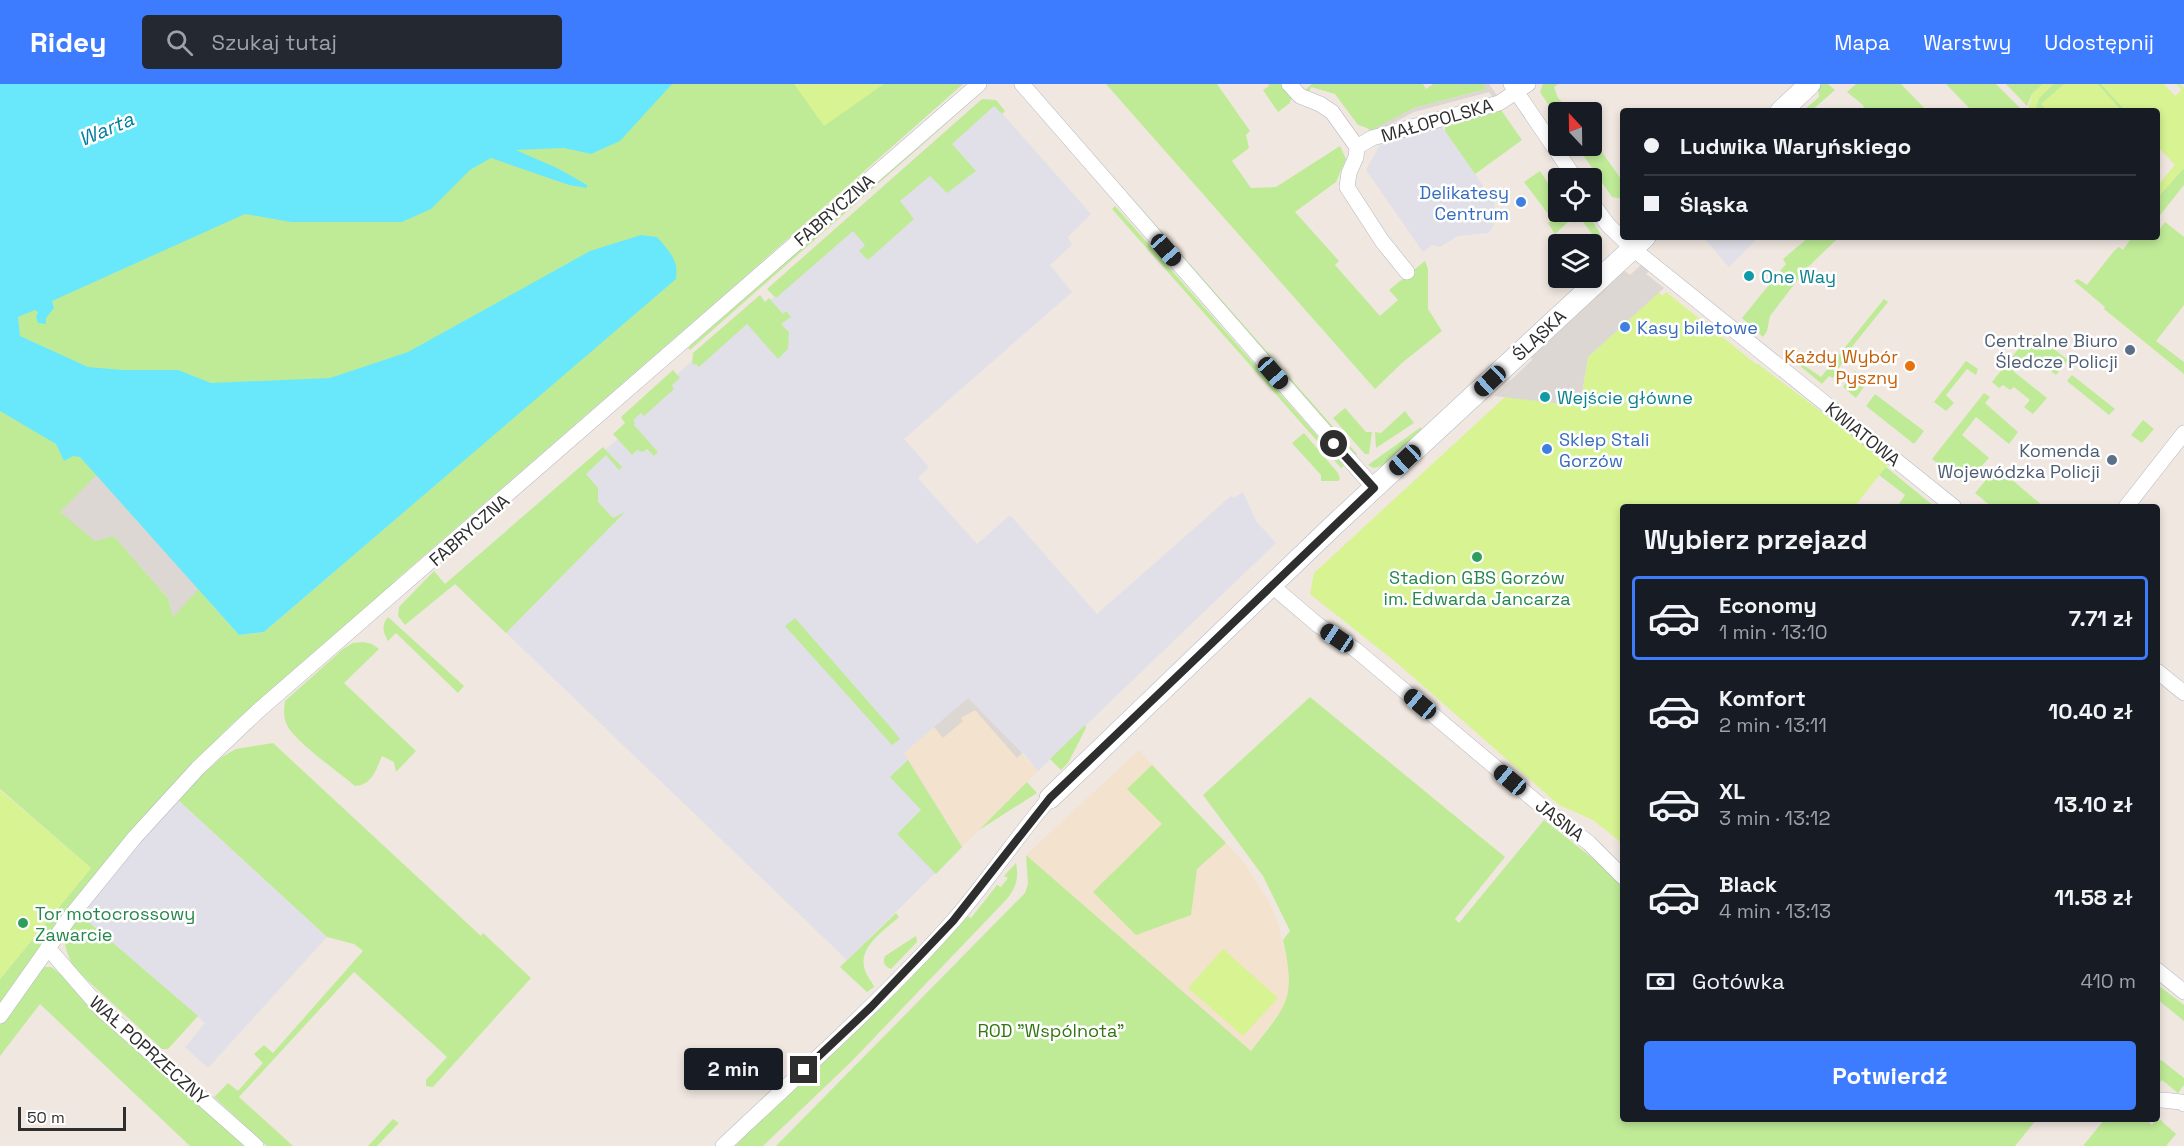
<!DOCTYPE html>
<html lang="pl">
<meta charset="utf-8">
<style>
body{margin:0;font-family:"Space Grotesk",sans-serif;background:#242831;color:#f1f3f6;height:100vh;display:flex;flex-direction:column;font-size:22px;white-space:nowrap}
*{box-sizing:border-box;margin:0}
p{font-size:20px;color:#9ea1a6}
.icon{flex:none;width:33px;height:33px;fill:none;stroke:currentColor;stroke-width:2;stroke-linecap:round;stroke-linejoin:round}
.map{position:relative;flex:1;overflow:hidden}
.side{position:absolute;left:1620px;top:420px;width:540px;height:618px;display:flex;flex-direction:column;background:#171b24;border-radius:6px;box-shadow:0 3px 9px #0003}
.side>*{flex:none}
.top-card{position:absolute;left:1620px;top:24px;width:540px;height:132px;border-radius:6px;box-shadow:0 3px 9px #0003;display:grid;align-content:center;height:132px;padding:0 24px;background:#171b24}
.needle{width:39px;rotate:338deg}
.controls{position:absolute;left:1548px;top:18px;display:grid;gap:12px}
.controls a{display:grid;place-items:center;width:54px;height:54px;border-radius:6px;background:#171b24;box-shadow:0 3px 9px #0003;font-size:30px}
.scale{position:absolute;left:18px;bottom:15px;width:108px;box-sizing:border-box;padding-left:6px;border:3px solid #2e2e2e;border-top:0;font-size:16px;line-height:21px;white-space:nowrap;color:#2e2e2e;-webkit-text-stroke:4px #fff;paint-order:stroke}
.end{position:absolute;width:27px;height:27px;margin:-14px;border:8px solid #2e2e2e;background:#fff;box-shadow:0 0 0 3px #fff}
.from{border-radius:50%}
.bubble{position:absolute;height:42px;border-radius:6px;background:#171b24;box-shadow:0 3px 9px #0003;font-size:20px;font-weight:800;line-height:42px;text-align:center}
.car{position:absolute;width:18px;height:36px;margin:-18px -9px;border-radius:8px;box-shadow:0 0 4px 2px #0007;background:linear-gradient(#222 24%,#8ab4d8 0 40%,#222 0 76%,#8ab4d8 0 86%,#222 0)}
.top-card b{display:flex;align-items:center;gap:21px;height:57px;font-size:22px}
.top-card b+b{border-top:2px solid #363941}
.top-card i{width:15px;height:15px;background:#f1f3f6}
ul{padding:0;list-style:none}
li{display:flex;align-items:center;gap:18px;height:84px;margin:0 12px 9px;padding:0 12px;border:3px solid transparent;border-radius:6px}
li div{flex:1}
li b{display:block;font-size:22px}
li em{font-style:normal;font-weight:800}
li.on{border-color:#3e7cff}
li>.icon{width:54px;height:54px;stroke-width:1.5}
h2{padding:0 24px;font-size:27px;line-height:72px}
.pay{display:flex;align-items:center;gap:15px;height:66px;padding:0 24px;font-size:22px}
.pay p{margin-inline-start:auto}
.button{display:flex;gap:12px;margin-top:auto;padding:12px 24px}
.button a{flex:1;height:69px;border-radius:6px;background:#3e7cff;color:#fff;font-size:24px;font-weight:800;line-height:69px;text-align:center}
header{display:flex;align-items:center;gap:36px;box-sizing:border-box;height:84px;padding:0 30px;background:#3e7cff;color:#fff}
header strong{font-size:28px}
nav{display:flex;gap:33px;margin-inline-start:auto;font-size:21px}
.search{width:420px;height:54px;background:#242831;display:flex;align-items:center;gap:15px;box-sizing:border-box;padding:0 21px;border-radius:6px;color:#9ea1a6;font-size:22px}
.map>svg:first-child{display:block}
</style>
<header>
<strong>Ridey</strong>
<div class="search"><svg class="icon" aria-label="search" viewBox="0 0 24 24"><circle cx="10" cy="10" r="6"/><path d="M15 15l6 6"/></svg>Szukaj tutaj</div>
<nav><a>Mapa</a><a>Warstwy</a><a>Udostępnij</a></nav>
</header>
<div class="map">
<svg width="2184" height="1062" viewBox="0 0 2184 1062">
<rect width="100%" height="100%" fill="#f0e7e0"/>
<g fill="#e1e0e8">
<path d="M993,19L1091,130L1068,153L1072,161L1050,181L1072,208L904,355L929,383L918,394L977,460L1010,431L1097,530L1231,412L1234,414L1243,408L1256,437L1276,459L1038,687L1023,669L985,740L847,876L455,500L630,344L625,337L694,275L698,280Z"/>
<path d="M1441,41L1494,118L1496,136L1489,149L1458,152L1440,163L1432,161L1423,168L1366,86L1381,59Z"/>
<path d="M1703,153H1759L1729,183Z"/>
<path d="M176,714L327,853L208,984L185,963L205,939L77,828Z"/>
</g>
<g fill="#f3e2ce">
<path d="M968,614L1038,687L962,763L904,669Z"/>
<path d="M1139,666L1190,723L1242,776L1268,816L1277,836L1289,883V909L1283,925L1250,967L1026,771Z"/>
</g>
<g fill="#bfeb97">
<path d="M610,0H963L740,197L396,496L377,517L232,640L178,696L0,921V895L91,784L0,705V318L102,385L114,452L168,514L173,532L198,505L239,551L264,548L522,326L547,290L436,278L236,314L38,275L1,236L142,164Z"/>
<path d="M1106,0H1217L1250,47L1246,51L1249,64L1232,77L1251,104L1276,103L1340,62L1346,75L1336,98L1295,128L1339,177L1335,181L1380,232L1398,216L1389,206L1425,177L1428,185V225L1442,247L1403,278L1375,305Z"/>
<path d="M1268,0H1289L1294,7L1290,19L1278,28L1263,6L1269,2Z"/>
<path d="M1312,0H1423L1426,5L1433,0H1484L1487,5L1414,24L1371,47L1367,44L1358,41L1335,10L1311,3L1308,11L1303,8Z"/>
<path d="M1543,0H1558L1554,3L1558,14L1572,28H1558V35L1540,8Z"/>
<path d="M1821,0H1828L1835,6L1811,27H1803L1819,13L1818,3Z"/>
<path d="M1856,0H1901L1927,27H1865L1863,21L1847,8Z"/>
<path d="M1946,0H1996L2023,27H1972Z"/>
<path d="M2006,0H2043L2032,10L2027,22Z"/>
<path d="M2053,0H2101L2126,27H2035L2039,14Z"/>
<path d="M979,6L982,8L690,266L688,264Z"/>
<path d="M982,15L996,16L1005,27L1002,30L994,22L952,60L976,87L947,109L930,92L900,117L914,135L868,176L859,167L865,161L853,147L776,214L767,205Z"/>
<path d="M1501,26L1522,56L1475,90L1445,47V43Z"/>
<path d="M1592,54L1623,98V115L1612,113L1577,62H1592Z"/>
<path d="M2184,84V101L2157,135V114Z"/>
<path d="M1540,87L1558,114V128H1568L1576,139L1569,137L1555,150L1548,139L1552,135L1524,98Z"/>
<path d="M1132,114L1357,370L1355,372L1129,116Z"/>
<path d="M1115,122L1344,382L1341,384L1112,125Z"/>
<path d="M1584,128H1587L1601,151L1595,152L1592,150L1578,131Z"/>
<path d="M2165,138L2184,153V221L2156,257L2184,278V290L2104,225L2105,223L2074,197L2078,195L2087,201L2114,167L2119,163L2123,166L2132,153H2157V149Z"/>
<path d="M1809,153H1839L1806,185L1770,232L1767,247L1763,253L1742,234L1786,180L1783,175Z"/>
<path d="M760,211L765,218L769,214L783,230L786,227L791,233L781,240L789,248L788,265L778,275L747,240L699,283L696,280L694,281L692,279L693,269Z"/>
<path d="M1884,215L1888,218L1851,264L1833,294L1829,292L1822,300L1800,282L1802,280L1821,293Z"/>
<path d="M2036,251L2068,276L2056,291L2028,269L2013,287L2047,314L2033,330L2024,323L2030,316L2014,303L2010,306L2003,301L1999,304L1992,298L2028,253Z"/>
<path d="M1966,277L1978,285L1976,291L1967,285L1946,311L1954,319L1946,327L1934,318Z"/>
<path d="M673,286L680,294L672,301L674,305L644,332L641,329L633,336L635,339L634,341L658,368L654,372L647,365L643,368L637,366L632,371L613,350L625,339L621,333Z"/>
<path d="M1855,287L1868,297L1856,314L1843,303Z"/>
<path d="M2072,291L2115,325L2109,331L2067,297Z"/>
<path d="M1984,309L1990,313L1985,319L2018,348L2009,360L1976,333L1962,351L1989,374L1965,400L1932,375Z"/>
<path d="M1875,310L1924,347L1914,360L1866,322Z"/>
<path d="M1345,324L1366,348H1372L1369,370H1365L1333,334Z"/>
<path d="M1405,327L1414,339L1376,364L1375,348L1381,349Z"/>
<path d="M2143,336L2154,345L2142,359L2131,351Z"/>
<path d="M1421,343V351L1387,381L1373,384L1368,381Z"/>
<path d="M1304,349L1338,389L1340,395L1338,397H1321V391L1292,359Z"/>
<path d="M603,363L622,383L619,386L606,371L586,390L598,404V418L613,434L625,428L506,549L455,500L405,541L398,532L399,523L434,487L445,500Z"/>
<path d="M1886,383L1935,423H1897L1905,411L1879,391Z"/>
<path d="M1997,383L2044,423H1992L1975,409Z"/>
<path d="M388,533L464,602L458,609L396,549L388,557C383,548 381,541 388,533Z"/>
<path d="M795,534L893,646L900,655L892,661L785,542Z"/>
<path d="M363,558L372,560L379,565L344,599L416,667L396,688L394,678L382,672C376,686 372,701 355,702C340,689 294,657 287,641C283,633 284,626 285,617L343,565L353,559Z"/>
<path d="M1310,613L1505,773L1455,835L1459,839L1544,736L1623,798V1035H2037L2015,1062H776L1025,809L1028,800L1026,771L1251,967C1286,921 1297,917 1283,856L1290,847L1263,792L1203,711Z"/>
<path d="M1085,641L1086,644L1068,679L1061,686L1050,675Z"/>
<path d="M273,659L481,852L483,849L531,894L433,1003L426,1002V996L447,973L354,888L239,1013L293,1062H267L214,1013L228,999L238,1007L263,979L254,970L264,961L273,969L363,867L354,860L327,853L176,714L222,673L236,665Z"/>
<path d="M908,676L962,763L936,790L897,750L921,726L890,693Z"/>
<path d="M1152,681L1226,759L1197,785L1191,831L1136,851L1093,808L1162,740L1127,705Z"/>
<path d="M1027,698L1037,709L979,746Z"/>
<path d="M1016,779C1019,795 1016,804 1006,816L851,978L763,1062H735L927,877L968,832L971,834L997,801L1001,803L1008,794L1004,792Z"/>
<path d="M77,828L198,932L168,965H162L73,883C61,855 62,853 77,828Z"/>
<path d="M896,829L899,833C884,847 857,863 865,886C867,893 872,897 874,903L867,908L840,883Z"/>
<path d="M916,852L917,858L891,885C885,883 882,878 885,872Z"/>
<path d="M44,883H51L58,888L246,1062H190L40,920L0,972V938Z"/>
<path d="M2159,902L2184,921V937L2157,915V905Z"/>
<path d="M2157,976H2161L2184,994V1001L2178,1009L2162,996L2157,1002Z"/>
<path d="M2158,1034L2176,1050L2166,1062H2083L2105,1035H2145L2152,1041Z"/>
<path d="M393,1035L399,1039L377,1062H368Z"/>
</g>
<g fill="#d7f392">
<path d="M794,0H884L824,42Z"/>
<path d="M2043,0H2053L2039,14L2035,27H2028L2032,10Z"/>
<path d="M2064,0H2098L2122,27H2047L2041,20Z"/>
<path d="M2101,0H2164L2175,12L2182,6L2176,0H2180L2184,4V84L2157,114V102L2175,81L2157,62V27H2126Z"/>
<path d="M1659,208L1662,212L1666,208L1756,280H1758L1889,379L1854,423H1623V760L1593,736L1559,721L1397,579L1310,510L1314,489L1505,313L1580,322L1588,273Z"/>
<path d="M0,706L91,784L0,895Z"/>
<path d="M1223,865L1278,914L1243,952L1188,904Z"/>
</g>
<g fill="#dcd7d3">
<path d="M1484,0H1489L1498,13L1495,16L1489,8L1414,28L1366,53H1362L1364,50L1414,24L1487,5Z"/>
<path d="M1641,181L1649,187L1646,190L1664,204L1588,273L1580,322L1494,312L1532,276L1531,272L1622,185L1630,191Z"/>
<path d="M102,385L205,498L173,533L168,514L114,452L95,457L60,428Z"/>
<path d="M968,614L1022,669L1017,674L975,626L961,634L963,637L943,654L934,643Z"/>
</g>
<path fill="#6ae8fb" d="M0,0H672L620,57L591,70L564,64L516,66L559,85L587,101V104L569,101L491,74L470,86L431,125L402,138H291L245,130L52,217L54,224L46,234V240L38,239L36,233L38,228L35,226L18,233L20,252L88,283L123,286H178L211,299L330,294L408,268L590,167L641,151L657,153C669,167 679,176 676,195L264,548L239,551L80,373L73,372L64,377L56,360L0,327Z"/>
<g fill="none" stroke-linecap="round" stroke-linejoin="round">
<defs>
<g id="street">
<path d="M1022,0L1374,404"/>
<path d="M1289,0L1300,12L1320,20L1332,28L1357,63L1356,73L1349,89L1347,103L1382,157L1407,188"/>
<path d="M1511,0L1575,94"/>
<path d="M1357,63L1372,54L1499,19L1528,0"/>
<path d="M1592,119L1608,141L1632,164L1954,423"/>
<path d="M2126,423L2184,349"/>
<path d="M1271,501L1318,541L1356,566L1546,726L1589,759L1623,793"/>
<path d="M2157,587L2184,609"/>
<path d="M48,864L101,925L256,1062"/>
<path d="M2157,886L2184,908"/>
<path d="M0,932L70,833L135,753L198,684L258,627L979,0"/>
<path d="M2162,1016L2181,1018L2184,1020"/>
<path d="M723,1062C801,988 883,916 954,836C988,797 1016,753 1050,714"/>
</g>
<g id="secondary">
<path d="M1781,27L1810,0"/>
<path d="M1050,714L1333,442L1645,153"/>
</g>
</defs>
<use href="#street" stroke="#b3b8c2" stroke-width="16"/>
<use href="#secondary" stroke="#b3b8c2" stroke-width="22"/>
<use href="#street" stroke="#fff" stroke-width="15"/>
<use href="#secondary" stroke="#fff" stroke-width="21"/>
</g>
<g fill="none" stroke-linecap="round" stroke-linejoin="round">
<path stroke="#2e2e2e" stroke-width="8" d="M804,986L871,923L953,837L1050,714L1374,404L1334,360"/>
</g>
<g fill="#3f7fe0" stroke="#fff" stroke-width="2">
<circle cx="1521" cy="118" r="6"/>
<circle cx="1625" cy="243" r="6"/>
<circle cx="1547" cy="365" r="6"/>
</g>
<g fill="#0f9aa8" stroke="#fff" stroke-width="2">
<circle cx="1749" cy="192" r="6"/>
<circle cx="1545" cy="313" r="6"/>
</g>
<g fill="#5c6f8a" stroke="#fff" stroke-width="2">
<circle cx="2130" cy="266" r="6"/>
<circle cx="2112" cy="376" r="6"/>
</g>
<circle fill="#e8710a" stroke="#fff" stroke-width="2" cx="1910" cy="282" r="6"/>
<g fill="#2e9e5b" stroke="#fff" stroke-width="2">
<circle cx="1477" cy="473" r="6"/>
<circle cx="23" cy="839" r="6"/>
</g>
<g text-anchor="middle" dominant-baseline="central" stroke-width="5" stroke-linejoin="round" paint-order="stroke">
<g font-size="18" fill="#2e2e2e" stroke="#fff">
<text transform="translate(1437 36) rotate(-16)">MAŁOPOLSKA</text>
<text transform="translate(834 126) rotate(-41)">FABRYCZNA</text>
<text transform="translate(1539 251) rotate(-43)">ŚLĄSKA</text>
<text transform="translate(1863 350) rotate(39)">KWIATOWA</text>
<text transform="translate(469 446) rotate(-41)">FABRYCZNA</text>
<text transform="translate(1560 736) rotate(38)">JASNA</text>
<text transform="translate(149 966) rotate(42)">WAŁ POPRZECZNY</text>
</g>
<g font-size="18" fill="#366cbe" stroke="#fff" text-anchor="start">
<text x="1509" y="108" text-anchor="end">Delikatesy<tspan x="1509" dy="21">Centrum</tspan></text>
<text x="1637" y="243">Kasy biletowe</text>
<text x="1559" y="355">Sklep Stali<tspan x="1559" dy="21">Gorzów</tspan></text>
</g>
<g font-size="18" fill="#0d838f" stroke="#fff" text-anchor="start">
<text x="1761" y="192">One Way</text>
<text x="1557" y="313">Wejście główne</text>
</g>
<g font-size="18" fill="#4e5e75" stroke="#fff" text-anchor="end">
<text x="2118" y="256">Centralne Biuro<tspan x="2118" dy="21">Śledcze Policji</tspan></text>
<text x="2100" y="366">Komenda<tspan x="2100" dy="21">Wojewódzka Policji</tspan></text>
</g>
<g font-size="18" fill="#c56008" stroke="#fff" text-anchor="end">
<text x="1898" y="272">Każdy Wybór<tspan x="1898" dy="21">Pyszny</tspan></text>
</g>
<g font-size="18" fill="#27864d" stroke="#fff">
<text x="1477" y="493">Stadion GBS Gorzów<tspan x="1477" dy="21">im. Edwarda Jancarza</tspan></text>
<text x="35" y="829" text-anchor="start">Tor motocrossowy<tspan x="35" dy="21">Zawarcie</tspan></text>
</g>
<g font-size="18" fill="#357514" stroke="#fff">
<text x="1051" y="946">ROD "Wspólnota"</text>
</g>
<g font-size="20" font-style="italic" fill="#027fa0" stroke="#fff">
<text transform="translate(106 45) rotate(-23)">Warta</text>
</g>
</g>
</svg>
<div class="controls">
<a><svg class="needle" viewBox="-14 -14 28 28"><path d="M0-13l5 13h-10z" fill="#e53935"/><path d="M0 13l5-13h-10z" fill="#9ea1a6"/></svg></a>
<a><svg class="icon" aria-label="locate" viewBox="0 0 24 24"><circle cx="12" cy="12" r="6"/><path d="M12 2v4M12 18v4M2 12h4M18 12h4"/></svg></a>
<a><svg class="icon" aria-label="layers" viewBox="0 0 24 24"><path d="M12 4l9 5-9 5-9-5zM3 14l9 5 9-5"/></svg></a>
</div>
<div class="scale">50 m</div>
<i class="end from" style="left:1334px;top:360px"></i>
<i class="end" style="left:804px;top:986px"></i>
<div class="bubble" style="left:684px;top:964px;width:99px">2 min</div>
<i class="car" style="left:1166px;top:166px;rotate:139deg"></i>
<i class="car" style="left:1273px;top:289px;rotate:139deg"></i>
<i class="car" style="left:1490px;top:297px;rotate:227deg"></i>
<i class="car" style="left:1405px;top:376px;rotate:227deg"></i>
<i class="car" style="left:1337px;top:554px;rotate:304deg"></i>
<i class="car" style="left:1420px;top:620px;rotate:310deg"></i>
<i class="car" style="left:1510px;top:696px;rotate:310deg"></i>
<div class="top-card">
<b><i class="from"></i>Ludwika Waryńskiego</b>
<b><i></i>Śląska</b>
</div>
<section class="side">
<h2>Wybierz przejazd</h2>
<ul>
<li class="on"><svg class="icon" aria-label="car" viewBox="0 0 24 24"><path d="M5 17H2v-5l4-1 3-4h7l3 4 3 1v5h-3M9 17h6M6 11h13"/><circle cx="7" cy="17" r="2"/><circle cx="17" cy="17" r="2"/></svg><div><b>Economy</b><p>1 min · 13:10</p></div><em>7.71 zł</em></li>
<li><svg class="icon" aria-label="car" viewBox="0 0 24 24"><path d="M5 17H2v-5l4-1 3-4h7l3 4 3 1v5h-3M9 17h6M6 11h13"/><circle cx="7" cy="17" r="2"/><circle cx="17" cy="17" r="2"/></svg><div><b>Komfort</b><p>2 min · 13:11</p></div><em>10.40 zł</em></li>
<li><svg class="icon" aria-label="car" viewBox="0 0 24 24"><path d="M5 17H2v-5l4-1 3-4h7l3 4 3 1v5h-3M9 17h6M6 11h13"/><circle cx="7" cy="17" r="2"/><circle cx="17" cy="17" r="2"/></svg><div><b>XL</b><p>3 min · 13:12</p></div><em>13.10 zł</em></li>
<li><svg class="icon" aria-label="car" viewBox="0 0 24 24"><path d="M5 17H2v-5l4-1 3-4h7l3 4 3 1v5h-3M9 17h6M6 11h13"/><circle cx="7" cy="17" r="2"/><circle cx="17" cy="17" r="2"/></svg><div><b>Black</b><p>4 min · 13:13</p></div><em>11.58 zł</em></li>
</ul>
<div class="pay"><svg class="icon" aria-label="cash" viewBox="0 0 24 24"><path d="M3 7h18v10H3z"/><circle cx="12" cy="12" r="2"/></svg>Gotówka<p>410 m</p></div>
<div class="button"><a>Potwierdź</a></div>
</section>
</div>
